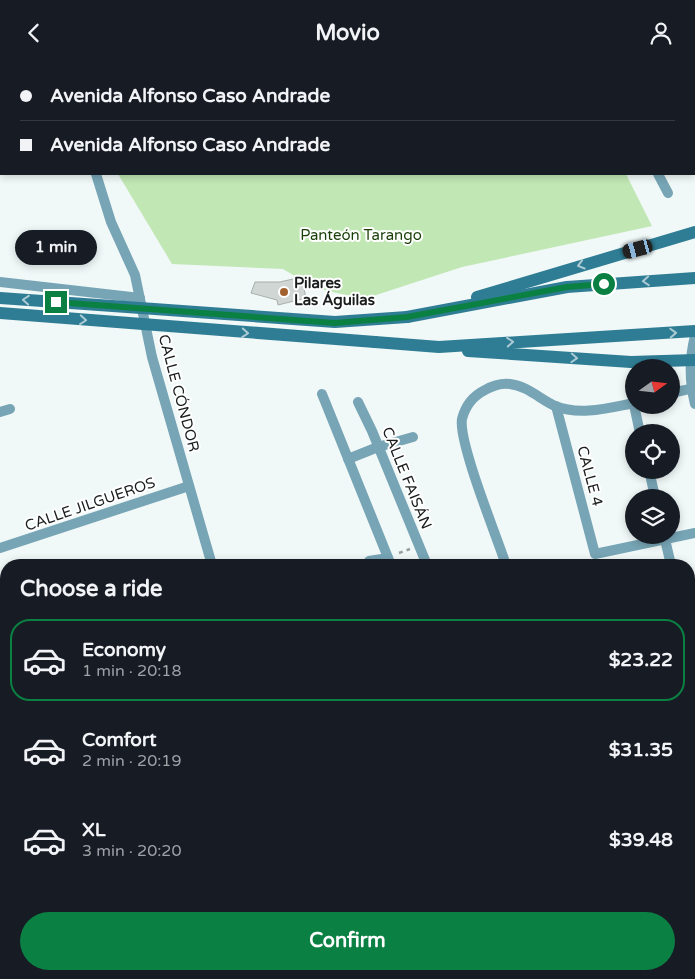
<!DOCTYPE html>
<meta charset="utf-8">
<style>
body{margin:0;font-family:"Varela Round",sans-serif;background:#242831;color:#f1f3f6;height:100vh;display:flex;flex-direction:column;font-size:19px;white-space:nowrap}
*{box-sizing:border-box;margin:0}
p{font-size:16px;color:#9ea1a6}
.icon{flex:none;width:28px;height:28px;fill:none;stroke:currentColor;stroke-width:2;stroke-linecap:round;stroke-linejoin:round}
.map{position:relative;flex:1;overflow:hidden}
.drawer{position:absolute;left:0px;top:494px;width:695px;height:421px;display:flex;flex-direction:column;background:#171b24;border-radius:20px 20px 0 0;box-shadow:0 2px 8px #0003}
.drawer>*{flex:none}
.top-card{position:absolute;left:0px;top:0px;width:695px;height:110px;box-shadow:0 2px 8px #0003;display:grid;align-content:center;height:110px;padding:0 20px;background:#171b24}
.needle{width:32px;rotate:75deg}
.buttons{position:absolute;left:625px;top:294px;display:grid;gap:10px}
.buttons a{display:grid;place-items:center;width:55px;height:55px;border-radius:50%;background:#171b24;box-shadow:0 2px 8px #0003;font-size:25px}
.end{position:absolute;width:22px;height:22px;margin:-11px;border:6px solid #0b8043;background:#fff;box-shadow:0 0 0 2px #fff}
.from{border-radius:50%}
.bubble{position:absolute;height:35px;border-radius:18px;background:#171b24;box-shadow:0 2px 8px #0003;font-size:16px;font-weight:800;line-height:35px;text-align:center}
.car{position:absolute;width:15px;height:30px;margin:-15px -8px;border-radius:6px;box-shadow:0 0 4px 1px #0007;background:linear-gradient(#222 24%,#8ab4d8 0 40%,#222 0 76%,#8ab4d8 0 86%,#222 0)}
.top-card b{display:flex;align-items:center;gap:18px;height:48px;font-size:19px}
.top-card b+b{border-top:1px solid #363941}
.top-card i{width:12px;height:12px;background:#f1f3f6}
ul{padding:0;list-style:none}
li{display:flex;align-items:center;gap:15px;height:82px;margin:0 10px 8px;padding:0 10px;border:2px solid transparent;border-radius:20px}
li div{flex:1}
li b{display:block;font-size:19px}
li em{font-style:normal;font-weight:800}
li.on{border-color:#0b8043}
li>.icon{width:45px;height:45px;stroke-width:1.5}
h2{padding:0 20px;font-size:22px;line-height:60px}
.button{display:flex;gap:10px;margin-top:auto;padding:10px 20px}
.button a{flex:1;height:58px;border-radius:30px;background:#0b8043;color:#fff;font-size:20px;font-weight:800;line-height:58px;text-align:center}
header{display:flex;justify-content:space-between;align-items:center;height:65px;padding:0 20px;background:#171b24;font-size:22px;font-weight:800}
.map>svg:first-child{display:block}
</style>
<header><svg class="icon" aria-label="back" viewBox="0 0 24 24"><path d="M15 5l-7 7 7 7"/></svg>Movio<svg class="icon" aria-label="person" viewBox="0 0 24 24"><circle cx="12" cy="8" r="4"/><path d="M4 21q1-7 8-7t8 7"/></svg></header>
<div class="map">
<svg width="695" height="914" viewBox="0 0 695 914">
<rect width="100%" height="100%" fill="#f0f8f8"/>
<g fill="#c1e7b4">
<path d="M119,0H571L572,1H119Z"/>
<path d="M118,109H626L652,161L462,202L364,234L315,223L283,204L172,199Z"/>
</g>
<path fill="#cfd6d3" stroke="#a9b0ac" d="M297,213L303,219L306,233L278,240L277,235L251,228L255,217H280Z"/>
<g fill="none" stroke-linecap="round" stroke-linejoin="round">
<path stroke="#999f9f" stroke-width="2.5" stroke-dasharray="4 4" stroke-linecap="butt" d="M399,488L410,484"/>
<g stroke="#77a5b5" stroke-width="10">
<path d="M608,0L609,1"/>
<path d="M694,16H695"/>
<path d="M694,36L695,37"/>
<path d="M96,109L111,157L135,210L152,292L212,500"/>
<path d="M658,109L668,128"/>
<path d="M0,217L140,233"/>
<path d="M695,271C689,294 689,315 695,339"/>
<path d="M671,328L695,323"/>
<path d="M322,329L391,500"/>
<path d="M358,337L372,366L427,500"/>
<path d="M634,340L640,368"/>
<path d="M556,341L595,489L695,468"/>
<path d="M0,347L10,344"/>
<path d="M348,394L378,382L413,372"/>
<path d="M649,405L655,432"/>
<path d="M664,470L671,500"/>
<path d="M0,483L189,421"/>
<path d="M366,500L369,496L388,493"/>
<path d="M506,500C497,472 458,377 462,354C465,342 473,331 485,325C492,321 502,318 510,319C527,321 540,334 555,341C580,351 608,343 634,338"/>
<path d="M689,572L695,598"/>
<path d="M0,611L6,609"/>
<path d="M0,690L6,710"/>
<path d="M690,785L695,803"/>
<path d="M0,872L6,870"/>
<path d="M0,894L6,892"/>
<path d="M342,909L344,914"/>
<path d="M370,914L391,909"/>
</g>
<g stroke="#2f7d94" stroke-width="12">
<path d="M477,232L695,167"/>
<path d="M407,252L567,222L695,213"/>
<path d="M375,277L439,282L695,266"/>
<path d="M468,286L631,297L695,295"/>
</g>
<g stroke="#2f7d94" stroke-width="12">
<path d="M0,233L335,257L407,252"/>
<path d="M0,248L375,277"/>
</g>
</g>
<defs><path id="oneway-chevron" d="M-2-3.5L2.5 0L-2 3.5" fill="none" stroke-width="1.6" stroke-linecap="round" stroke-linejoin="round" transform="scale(1.25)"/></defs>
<g stroke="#accbd4">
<use href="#oneway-chevron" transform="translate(581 200) rotate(164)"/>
<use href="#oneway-chevron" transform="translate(646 216) rotate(176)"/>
<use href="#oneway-chevron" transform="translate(26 235) rotate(-176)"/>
<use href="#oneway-chevron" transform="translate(83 255) rotate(5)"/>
<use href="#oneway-chevron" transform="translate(245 268) rotate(4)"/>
<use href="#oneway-chevron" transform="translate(673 268) rotate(-3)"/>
<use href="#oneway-chevron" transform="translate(510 277) rotate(-4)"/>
<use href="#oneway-chevron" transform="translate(574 293) rotate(3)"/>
</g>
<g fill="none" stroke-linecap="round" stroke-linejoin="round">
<path stroke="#0b8043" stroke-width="6" d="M56,237L335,258L407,252L567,222L604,219"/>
</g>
<circle fill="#a3602f" stroke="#fff" stroke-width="2" cx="284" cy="227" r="5"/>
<g text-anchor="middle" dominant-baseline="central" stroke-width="4" stroke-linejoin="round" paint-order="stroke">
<g font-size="15" fill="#1a3f09" stroke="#fff">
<text x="361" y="170">Panteón Tarango</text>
</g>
<g font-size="15" font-weight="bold" fill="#1a1d1d" stroke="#fff" text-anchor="start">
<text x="294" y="218">Pilares<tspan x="294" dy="17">Las Águilas</tspan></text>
</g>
<g font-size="15" fill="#1a1d1d" stroke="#fff">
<text transform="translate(179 328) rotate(75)">CALLE CÓNDOR</text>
<text transform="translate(590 411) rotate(75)">CALLE 4</text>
<text transform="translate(407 413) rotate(68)">CALLE FAISÁN</text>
<text transform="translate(90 439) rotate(-19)">CALLE JILGUEROS</text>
</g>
</g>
</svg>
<div class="buttons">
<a><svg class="needle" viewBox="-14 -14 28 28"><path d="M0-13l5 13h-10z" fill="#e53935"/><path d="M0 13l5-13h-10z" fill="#9ea1a6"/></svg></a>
<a><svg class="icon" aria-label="locate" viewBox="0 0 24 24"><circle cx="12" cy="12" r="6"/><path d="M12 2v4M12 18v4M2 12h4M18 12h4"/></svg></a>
<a><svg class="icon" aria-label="layers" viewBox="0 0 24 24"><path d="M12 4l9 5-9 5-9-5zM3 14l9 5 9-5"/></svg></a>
</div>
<i class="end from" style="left:604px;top:219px"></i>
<i class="end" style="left:56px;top:237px"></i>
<div class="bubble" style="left:15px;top:165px;width:82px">1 min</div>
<i class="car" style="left:638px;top:184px;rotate:255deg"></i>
<div class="top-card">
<b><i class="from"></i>Avenida Alfonso Caso Andrade</b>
<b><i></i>Avenida Alfonso Caso Andrade</b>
</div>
<section class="drawer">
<h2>Choose a ride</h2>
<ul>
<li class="on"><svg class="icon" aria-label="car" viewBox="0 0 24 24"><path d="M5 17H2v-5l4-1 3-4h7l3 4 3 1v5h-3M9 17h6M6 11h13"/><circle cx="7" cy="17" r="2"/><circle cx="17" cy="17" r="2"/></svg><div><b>Economy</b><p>1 min · 20:18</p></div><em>$23.22</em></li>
<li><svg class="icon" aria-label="car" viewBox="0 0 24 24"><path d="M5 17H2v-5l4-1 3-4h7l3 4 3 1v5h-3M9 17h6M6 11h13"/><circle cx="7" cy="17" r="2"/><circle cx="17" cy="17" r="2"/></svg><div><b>Comfort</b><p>2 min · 20:19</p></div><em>$31.35</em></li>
<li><svg class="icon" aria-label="car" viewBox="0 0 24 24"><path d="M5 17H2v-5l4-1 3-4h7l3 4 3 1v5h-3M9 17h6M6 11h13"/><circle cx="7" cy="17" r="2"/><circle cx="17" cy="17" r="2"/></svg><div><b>XL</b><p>3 min · 20:20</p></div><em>$39.48</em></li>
</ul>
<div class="button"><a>Confirm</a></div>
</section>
</div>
